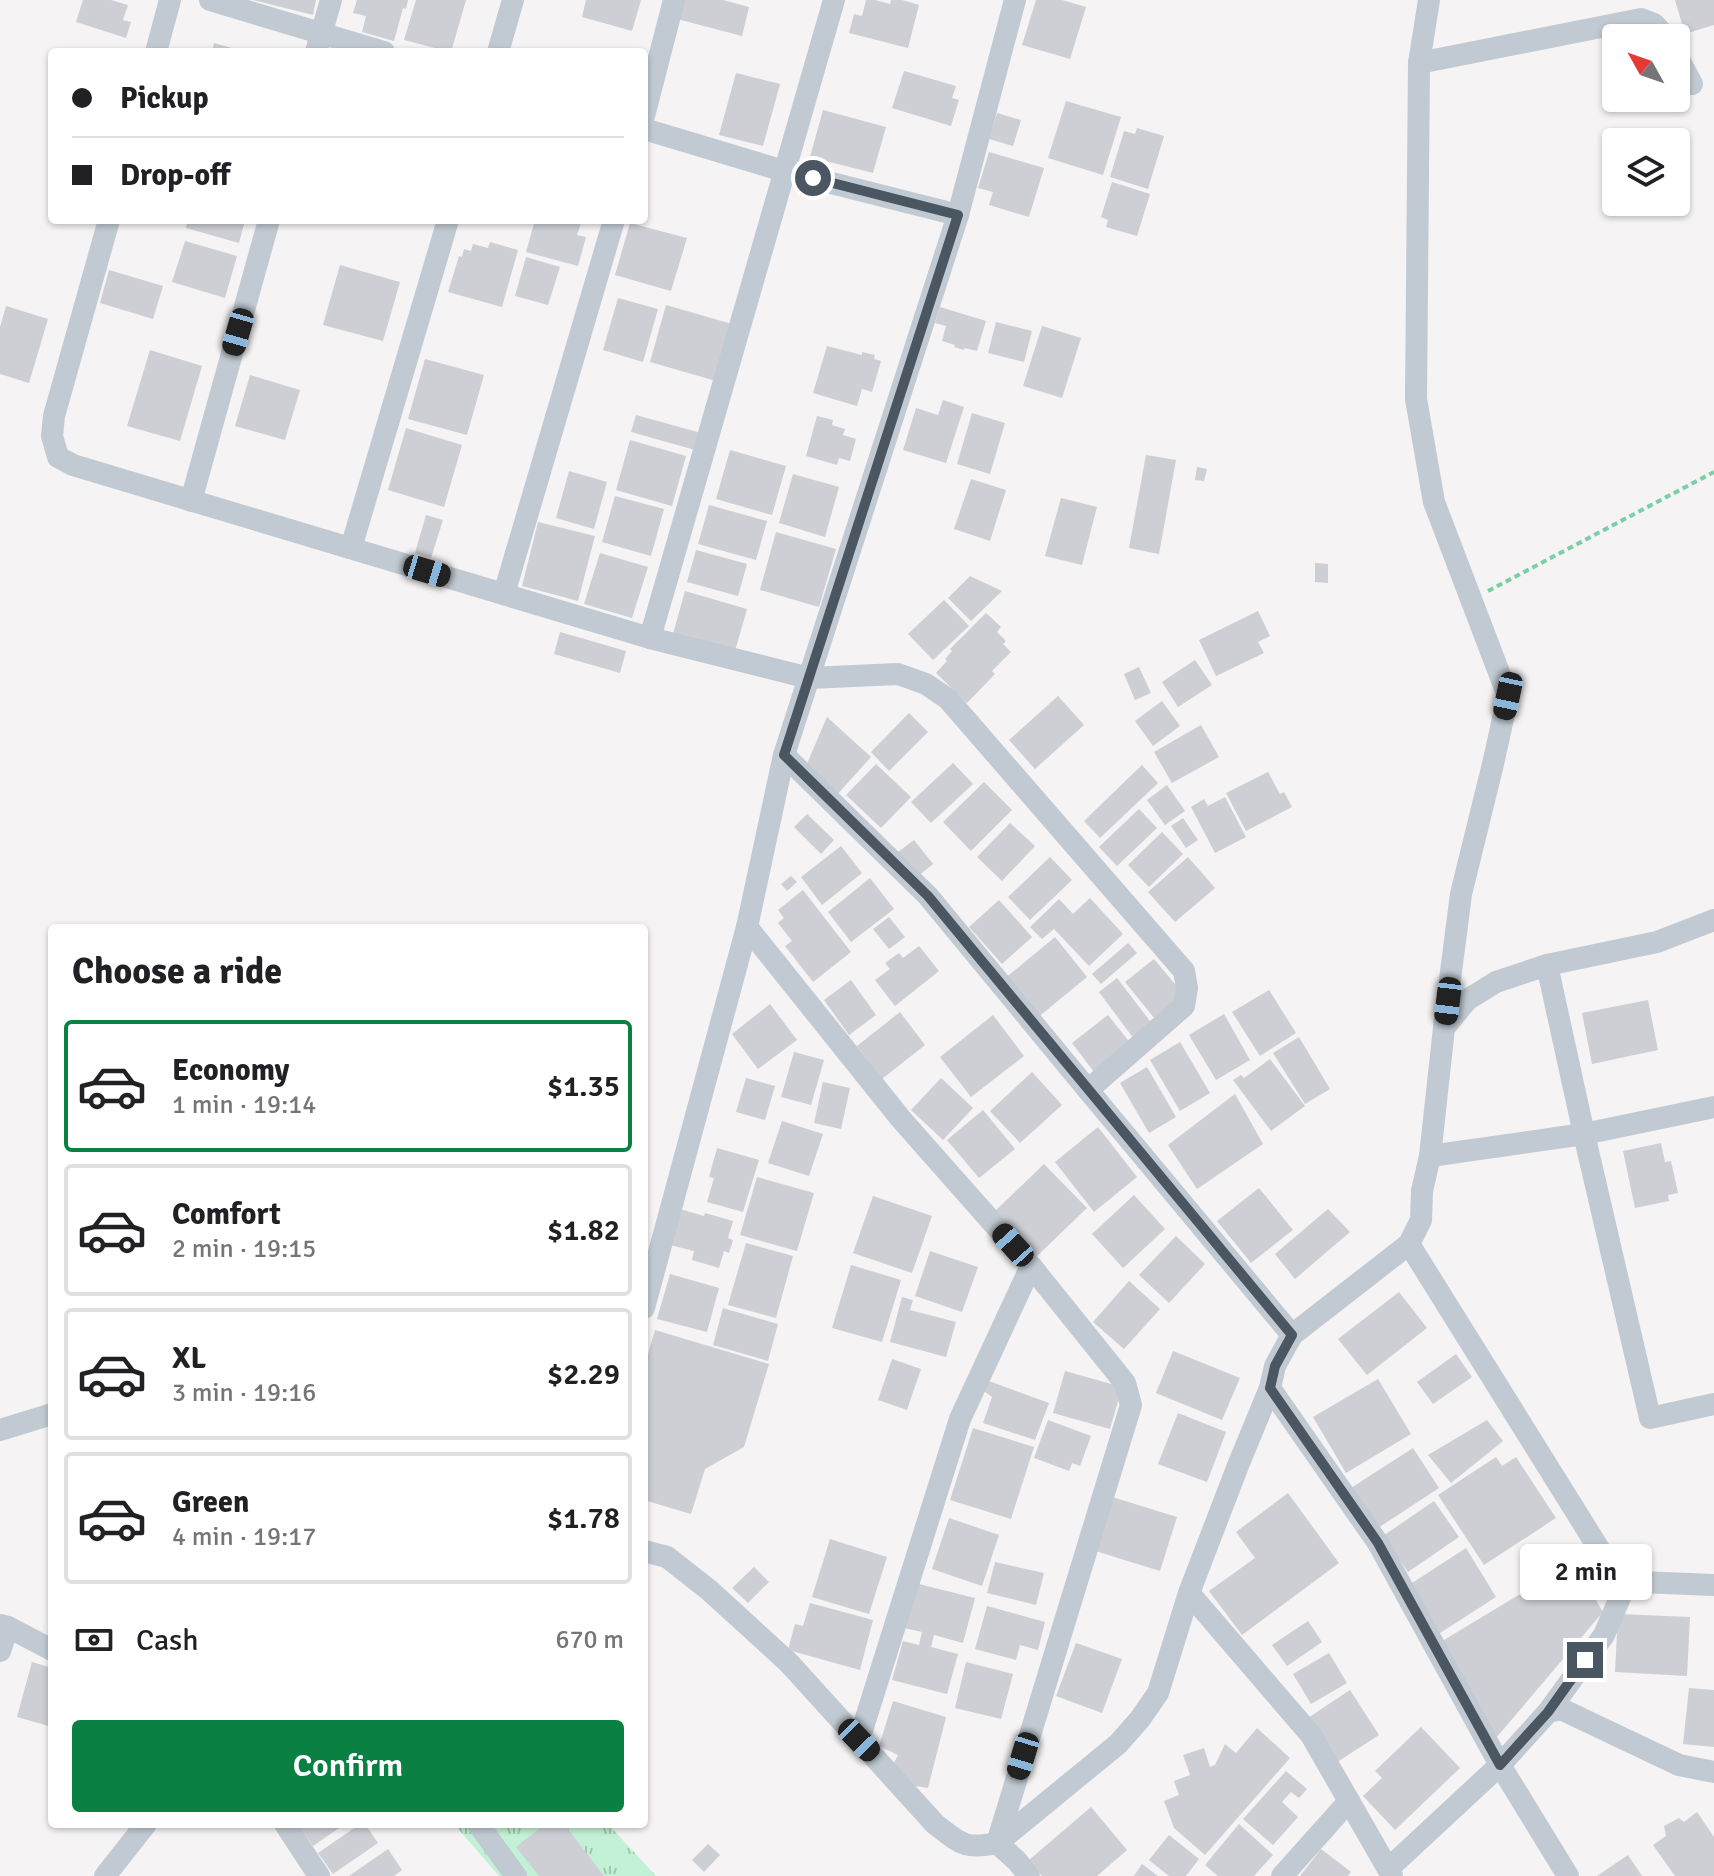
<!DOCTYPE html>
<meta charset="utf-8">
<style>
body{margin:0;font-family:Signika,sans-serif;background:#f6f6f6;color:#202124;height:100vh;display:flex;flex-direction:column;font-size:30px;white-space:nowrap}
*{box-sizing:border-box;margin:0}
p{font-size:26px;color:#757577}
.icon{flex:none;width:44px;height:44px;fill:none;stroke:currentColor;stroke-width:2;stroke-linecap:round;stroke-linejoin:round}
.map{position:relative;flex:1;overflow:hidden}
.details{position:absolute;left:48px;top:924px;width:600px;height:904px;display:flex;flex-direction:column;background:#fff;border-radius:8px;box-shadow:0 2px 6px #0004}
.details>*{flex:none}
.guide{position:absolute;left:48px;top:48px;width:600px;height:176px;border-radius:8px;box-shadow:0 2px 6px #0004;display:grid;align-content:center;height:176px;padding:0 24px;background:#fff}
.needle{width:52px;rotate:310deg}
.fabs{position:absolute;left:1602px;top:24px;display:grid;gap:16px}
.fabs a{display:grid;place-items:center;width:88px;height:88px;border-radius:8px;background:#fff;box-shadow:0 2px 6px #0004;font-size:40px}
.end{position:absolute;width:36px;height:36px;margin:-18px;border:10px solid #4a5661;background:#fff;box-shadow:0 0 0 4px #fff}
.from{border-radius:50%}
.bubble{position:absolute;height:56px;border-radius:8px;background:#fff;box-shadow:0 2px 6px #0004;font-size:26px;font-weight:600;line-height:56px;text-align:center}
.car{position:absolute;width:24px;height:48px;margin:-24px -12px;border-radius:10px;box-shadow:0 0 6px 2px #0007;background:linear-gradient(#222 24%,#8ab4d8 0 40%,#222 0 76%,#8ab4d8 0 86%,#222 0)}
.guide b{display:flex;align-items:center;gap:28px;height:76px;font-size:30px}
.guide b+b{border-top:2px solid #e0e0e0}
.guide i{width:20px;height:20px;background:#202124}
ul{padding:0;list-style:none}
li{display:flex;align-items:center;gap:24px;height:132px;margin:0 16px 12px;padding:0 8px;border:4px solid #e0e0e0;border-radius:8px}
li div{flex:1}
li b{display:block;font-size:30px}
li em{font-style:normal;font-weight:600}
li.active{border-color:#0b8043}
li>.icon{width:72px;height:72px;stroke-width:1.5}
h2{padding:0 24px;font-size:36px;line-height:96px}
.pay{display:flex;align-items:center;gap:20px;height:88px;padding:0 24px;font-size:30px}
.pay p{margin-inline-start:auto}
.cta{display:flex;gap:16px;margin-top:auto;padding:16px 24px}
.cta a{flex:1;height:92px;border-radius:8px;background:#0b8043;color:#fff;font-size:32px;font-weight:600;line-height:92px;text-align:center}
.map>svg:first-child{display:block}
</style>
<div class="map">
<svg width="1714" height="1876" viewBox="0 0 1714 1876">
<defs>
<pattern id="grass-tufts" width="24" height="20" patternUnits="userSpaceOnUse" patternTransform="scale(2)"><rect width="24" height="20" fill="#c3f1d5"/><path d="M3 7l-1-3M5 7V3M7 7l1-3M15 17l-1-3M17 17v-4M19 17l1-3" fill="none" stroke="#a0c6b0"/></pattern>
</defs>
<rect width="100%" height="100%" fill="#f5f3f3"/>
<path fill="url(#grass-tufts)" d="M454,1824H608L656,1876H499Z"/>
<g fill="#cdcfd5">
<path d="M83,0H111L128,5L123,20L131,22L126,38L76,22Z"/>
<path d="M253,0H316L313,15Z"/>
<path d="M357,0H408L406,9L403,8L394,41L362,32L366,16L353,13Z"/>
<path d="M416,0H466L451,52L404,40Z"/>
<path d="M586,0H641L632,31L582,17Z"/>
<path d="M682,0H723L749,7L742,36L677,19Z"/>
<path d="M866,0H875L890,4L891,0H902L919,5L908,48L849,33L854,14L862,16Z"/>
<path d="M1036,0H1062L1086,7L1070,59L1022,45Z"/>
<path d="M1675,0H1714V25L1685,34Z"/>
<path d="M214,43L242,51V52H212Z"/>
<path d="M904,71L956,86L952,98L959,100L951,126L892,108Z"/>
<path d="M736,73L780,84L763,146L719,135Z"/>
<path d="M1066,101L1121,117L1103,175L1048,158Z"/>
<path d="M823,110L886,127L873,173L810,157Z"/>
<path d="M997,113L1021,120L1013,146L989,139Z"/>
<path d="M1137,128L1164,136L1148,189L1110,177L1124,131L1135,134Z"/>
<path d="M989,152L1044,168L1029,217L989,205L993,192L978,188Z"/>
<path d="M1112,182L1150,194L1137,236L1106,227L1108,220L1101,217Z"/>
<path d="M188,220H245L239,243L186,228Z"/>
<path d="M535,220H582L577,235L586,237L578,266L526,252Z"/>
<path d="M630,223L687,238L671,291L615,275Z"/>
<path d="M185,241L237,256L225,298L172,282Z"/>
<path d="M490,242L518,250L502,307L448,292L459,256L462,257L464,249L471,251L473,244L488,248Z"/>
<path d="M526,257L560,267L548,305L515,296Z"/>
<path d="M340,265L400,282L383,341L323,325Z"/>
<path d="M109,270L163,286L153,319L100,303Z"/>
<path d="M618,298L658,309L643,362L603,350Z"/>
<path d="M666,305L732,324L716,381L650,362Z"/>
<path d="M6,306L48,319L29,383L0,374V327Z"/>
<path d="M940,307L986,321L977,351L964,348V350L954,347L955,345L942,341L946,326L935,323Z"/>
<path d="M996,322L1032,331L1024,362L988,353Z"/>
<path d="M1042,326L1081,338L1062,398L1023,386Z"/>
<path d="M827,346L862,355V352L875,355L874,359L881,361L872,392L862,389L857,406L813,393Z"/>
<path d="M150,350L202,366L180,441L127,426Z"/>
<path d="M425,359L484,375L467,435L408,419Z"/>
<path d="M250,375L300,390L285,440L235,426Z"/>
<path d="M943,400L964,407L946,463L903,450L916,408L938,415Z"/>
<path d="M972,413L1005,423L990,474L957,464Z"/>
<path d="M636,415L701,433L695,450L631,432Z"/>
<path d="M817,416L833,420L832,425L845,429L843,435L856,439L850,461L839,458L837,465L806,456Z"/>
<path d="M406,428L462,445L444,507L388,490Z"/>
<path d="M630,440L686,456L672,506L616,490Z"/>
<path d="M730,450L786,466L772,515L716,499Z"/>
<path d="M1146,455L1176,460L1159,554L1129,548Z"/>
<path d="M1197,467L1207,469L1204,481L1195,480Z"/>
<path d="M569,471L607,482L594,529L556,518Z"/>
<path d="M793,474L839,487L825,537L779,523Z"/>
<path d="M971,479L1006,490L990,541L954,529Z"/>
<path d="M615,496L664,509L651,556L602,542Z"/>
<path d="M1061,498L1097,507L1082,565L1045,556Z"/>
<path d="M709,505L767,521L756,560L698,544Z"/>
<path d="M426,515L443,520L431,558L415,553Z"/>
<path d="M538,522L595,536L578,601L522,586Z"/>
<path d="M776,532L836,549L819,607L760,590Z"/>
<path d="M696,550L747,564L738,596L687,582Z"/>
<path d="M600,553L648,567L632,618L584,604Z"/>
<path d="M1315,563L1328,564V583L1315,582Z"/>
<path d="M970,576L1002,591L971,621L948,598Z"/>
<path d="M685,591L747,609L735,651L673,634Z"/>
<path d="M944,600L969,626L933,660L908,634Z"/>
<path d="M1258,611L1270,636L1258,642L1264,653L1216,676L1199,640Z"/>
<path d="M986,613L1001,627L997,632L1006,641L1003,644L1011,652L992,671L995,674L967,703L936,673L947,661L945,659L952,651L950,649Z"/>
<path d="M560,632L626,651L620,673L554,654Z"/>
<path d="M1195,660L1212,685L1178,707L1162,682Z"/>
<path d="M1139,667L1151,693L1135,700L1124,674Z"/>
<path d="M1058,696L1084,725L1035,769L1009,740Z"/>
<path d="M1162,701L1180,726L1153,746L1135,721Z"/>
<path d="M909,713L928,732L889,771L871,752Z"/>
<path d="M827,717L871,757L835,797L806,766Z"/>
<path d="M1201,725L1219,757L1172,783L1154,752Z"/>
<path d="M953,763L973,784L931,823L911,802Z"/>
<path d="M876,764L911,797L881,828L846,795Z"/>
<path d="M1142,765L1158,783L1100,838L1084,821Z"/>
<path d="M1268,772L1280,794L1284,792L1292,807L1246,831L1226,793Z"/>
<path d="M984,782L1012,810L971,851L943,822Z"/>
<path d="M1167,785L1185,811L1165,825L1147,800Z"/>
<path d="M1225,797L1246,837L1215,853L1191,807L1204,799L1208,806Z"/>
<path d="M1139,809L1157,828L1117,866L1099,847Z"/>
<path d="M807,814L834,840L821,854L794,827Z"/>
<path d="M1183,818L1198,840L1186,848L1171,826Z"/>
<path d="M1010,823L1035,846L1002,881L977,857Z"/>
<path d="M1162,832L1183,854L1149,887L1128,865Z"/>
<path d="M914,840L933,864L917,877L898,852Z"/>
<path d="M841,846L862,873L822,905L801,877Z"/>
<path d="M1050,857L1072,880L1030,920L1008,897Z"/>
<path d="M1188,857L1215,888L1175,922L1148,892Z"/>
<path d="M791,876L797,882L787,891L781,884Z"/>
<path d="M870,878L894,909L851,942L828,912Z"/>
<path d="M803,890L851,952L813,982L785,946L792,941L778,923L784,918L778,910Z"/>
<path d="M1090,898L1123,934L1089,966L1054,929L1042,939L1030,927L1059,899L1073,914Z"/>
<path d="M999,900L1032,937L1002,964L969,927Z"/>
<path d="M889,917L905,937L889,949L873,929Z"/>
<path d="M1055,937L1087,977L1036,1019L1003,980Z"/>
<path d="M1128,943L1137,953L1101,984L1092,974Z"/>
<path d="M919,946L939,971L895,1006L875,980L890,969L885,963L899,953L903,958Z"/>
<path d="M1154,959L1184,995L1155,1019L1125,982Z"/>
<path d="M1117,978L1153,1025L1134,1039L1099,992Z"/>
<path d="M851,980L876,1015L849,1035L824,1000Z"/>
<path d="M1269,990L1296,1033L1260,1056L1232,1012Z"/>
<path d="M1648,1000L1658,1050L1592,1064L1582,1013Z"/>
<path d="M770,1004L797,1040L758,1069L732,1034Z"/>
<path d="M900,1012L925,1045L882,1079L857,1046Z"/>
<path d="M1224,1014L1250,1060L1216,1080L1189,1035Z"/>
<path d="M993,1015L1024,1056L971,1097L940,1057Z"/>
<path d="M1108,1015L1131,1044L1094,1072L1072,1043Z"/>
<path d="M1299,1037L1330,1089L1305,1104L1273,1053Z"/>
<path d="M1180,1042L1210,1093L1180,1111L1150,1060Z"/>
<path d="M794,1052L824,1060L811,1105L781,1097Z"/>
<path d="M1270,1059L1305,1106L1271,1131L1233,1080L1241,1075L1244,1078Z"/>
<path d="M1147,1067L1176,1117L1149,1133L1120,1083Z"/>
<path d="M1032,1072L1062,1105L1020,1143L990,1111Z"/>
<path d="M746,1078L775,1086L765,1120L736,1112Z"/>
<path d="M941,1078L973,1108L943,1140L911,1110Z"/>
<path d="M823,1082L850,1088L841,1129L814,1123Z"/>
<path d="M1235,1094L1263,1144L1197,1189L1168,1145Z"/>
<path d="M983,1110L1015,1149L979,1178L947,1140Z"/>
<path d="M782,1121L823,1134L809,1176L768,1163Z"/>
<path d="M1098,1127L1137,1177L1094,1212L1055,1162Z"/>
<path d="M1661,1143L1665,1162L1671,1161L1678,1193L1668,1195L1669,1201L1635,1208L1623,1151Z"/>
<path d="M717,1148L759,1160L743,1212L707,1202L714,1178L709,1177Z"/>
<path d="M1044,1164L1087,1208L1037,1256L994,1212Z"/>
<path d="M757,1177L814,1193L797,1251L740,1235Z"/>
<path d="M1259,1188L1293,1230L1251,1263L1217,1221Z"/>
<path d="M1134,1195L1165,1229L1123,1268L1092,1234Z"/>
<path d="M873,1196L932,1216L912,1273L853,1253Z"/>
<path d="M680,1209L704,1216L705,1213L733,1221L728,1238L733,1240L729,1253L724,1251L719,1268L692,1260L694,1251L670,1245Z"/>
<path d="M1328,1209L1350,1232L1295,1279L1275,1254Z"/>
<path d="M1176,1236L1205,1264L1169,1303L1139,1275Z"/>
<path d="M746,1243L793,1256L776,1318L728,1305Z"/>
<path d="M930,1251L978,1267L962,1312L915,1296Z"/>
<path d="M851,1265L901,1280L882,1342L832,1328Z"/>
<path d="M670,1274L719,1288L707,1332L657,1319Z"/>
<path d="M1129,1281L1160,1309L1124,1349L1093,1322Z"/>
<path d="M1399,1292L1427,1328L1367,1375L1338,1339Z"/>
<path d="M902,1297L913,1300L910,1310L956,1322L946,1357L890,1342Z"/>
<path d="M723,1308L778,1324L768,1361L713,1345Z"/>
<path d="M655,1330L769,1364L744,1447L705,1469L691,1514L644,1500V1368Z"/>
<path d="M1173,1351L1240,1378L1222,1420L1156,1393Z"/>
<path d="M1456,1354L1472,1377L1433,1404L1417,1382Z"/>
<path d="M892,1359L921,1369L907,1410L878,1400Z"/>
<path d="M1065,1371L1122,1387L1110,1429L1053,1413Z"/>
<path d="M1378,1379L1411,1434L1346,1473L1313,1417Z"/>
<path d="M989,1381L1049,1403L1035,1440L983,1423L992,1397L984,1391Z"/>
<path d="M1178,1413L1226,1432L1207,1482L1158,1464Z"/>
<path d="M1048,1420L1091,1436L1080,1466L1072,1463L1069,1471L1034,1458Z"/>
<path d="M1487,1420L1503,1441L1451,1483L1428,1455Z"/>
<path d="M973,1428L1034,1447L1011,1519L950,1500Z"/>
<path d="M1413,1448L1439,1488L1378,1528L1351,1488Z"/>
<path d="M1496,1457L1502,1466L1516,1457L1556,1518L1484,1565L1438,1495Z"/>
<path d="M1288,1493L1339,1563L1242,1635L1209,1591L1255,1558L1236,1532Z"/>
<path d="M1109,1496L1177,1517L1160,1571L1092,1550Z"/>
<path d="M1434,1501L1459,1537L1408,1572L1383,1536Z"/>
<path d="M949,1518L999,1535L982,1586L932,1569Z"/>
<path d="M830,1539L887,1557L869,1614L812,1597Z"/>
<path d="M1466,1548L1496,1597L1440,1633L1409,1585Z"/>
<path d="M995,1562L1044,1573L1036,1605L987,1593Z"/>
<path d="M1573,1562L1603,1612L1496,1738L1439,1643Z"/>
<path d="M754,1567L769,1582L748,1603L732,1588Z"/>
<path d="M915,1583L975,1598L963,1643L934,1635L931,1647L958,1654L947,1694L892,1680L903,1641L919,1645L922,1632L904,1628Z"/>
<path d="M810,1603L873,1620L860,1670L788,1650L795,1624L803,1626Z"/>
<path d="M987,1606L1045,1622L1038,1650L1020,1645L1016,1660L975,1649Z"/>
<path d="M1618,1614L1690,1617L1687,1676L1615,1672Z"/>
<path d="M1308,1621L1322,1642L1287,1666L1272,1645Z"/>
<path d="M1076,1643L1122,1659L1102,1713L1056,1696Z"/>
<path d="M1329,1653L1347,1683L1311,1704L1293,1674Z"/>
<path d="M32,1662L52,1668V1727L17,1717Z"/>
<path d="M966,1662L1013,1674L1001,1719L955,1708Z"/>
<path d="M1689,1688L1714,1690V1747L1683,1744Z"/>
<path d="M1350,1690L1379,1735L1334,1764L1305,1720Z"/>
<path d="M893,1701L946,1717L928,1788L908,1785L893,1765L898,1755L879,1746Z"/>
<path d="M1421,1727L1460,1768L1395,1830L1363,1796L1382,1778L1375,1771Z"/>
<path d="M1257,1728L1290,1758L1205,1855L1174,1828L1164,1801L1179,1795L1174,1781L1190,1775L1183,1755L1204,1748L1210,1767L1215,1765L1225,1744L1236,1753Z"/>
<path d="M1286,1771L1307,1789L1299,1798L1291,1792L1282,1802L1298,1817L1273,1845L1243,1819Z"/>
<path d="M1091,1807L1127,1850L1097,1876H1042L1029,1860Z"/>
<path d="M1697,1812L1714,1837V1876H1675L1653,1845L1666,1836L1664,1826L1679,1818L1684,1822Z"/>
<path d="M298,1824H345L313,1846Z"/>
<path d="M360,1824H365L378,1843L333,1874L318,1853Z"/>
<path d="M545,1824H564L604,1876H539L516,1847Z"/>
<path d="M1239,1824L1273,1855L1254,1876H1218L1205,1865Z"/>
<path d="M1169,1835L1199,1859L1186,1876H1169L1149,1860Z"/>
<path d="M708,1844L720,1855L704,1872L692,1860Z"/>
<path d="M388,1849L402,1870L394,1876H349Z"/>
<path d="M1321,1849L1351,1872L1348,1876H1300Z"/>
<path d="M1628,1855L1642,1876H1597Z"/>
<path d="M1142,1864L1158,1876H1134Z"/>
</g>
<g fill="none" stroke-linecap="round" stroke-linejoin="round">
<path stroke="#7ad0a6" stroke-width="4" stroke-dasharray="6 4" stroke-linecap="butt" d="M1488,591L1714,472"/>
<g stroke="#c1cad2" stroke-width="22">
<path d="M210,0L384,52"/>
<path d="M1429,0L1419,63L1416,399L1434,502L1508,696L1493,764L1461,894L1444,1026"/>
<path d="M156,52L170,0"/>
<path d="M316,52L331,0"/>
<path d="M498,52L513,0"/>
<path d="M1676,54L1692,84"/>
<path d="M1419,63L1641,19L1654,24L1667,38"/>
<path d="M644,116L674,0"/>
<path d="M644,129L784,171L958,215"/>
<path d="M109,220L54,416L52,436L58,457L73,465L650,638L809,678L898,674L926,684L948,699L1184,971L1187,988L1184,1006L1088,1090L1292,1335"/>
<path d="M191,501L269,220"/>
<path d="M351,548L448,220"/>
<path d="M504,594L614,220"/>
<path d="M650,638L834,0"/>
<path d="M784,755L928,896L1088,1090"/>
<path d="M747,927L901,1119L1031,1266L1125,1383L1131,1405L997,1843L1017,1861L1029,1876"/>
<path d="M1547,965L1584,1134L1714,1107"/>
<path d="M1430,1156L1584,1134L1650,1418L1714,1404"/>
<path d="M1409,1244L1611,1568L1628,1579L1640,1582L1714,1585"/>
<path d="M644,1308L747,927L784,755L958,215L1015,0"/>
<path d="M1270,1388L1378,1543L1500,1765L1568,1876"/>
<path d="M0,1430L52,1414"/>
<path d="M644,1551L667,1557L709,1590L789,1663L935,1824C960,1843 964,1850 997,1843L1118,1744L1140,1719L1158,1693L1189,1593L1239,1463L1270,1388L1275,1366L1292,1335L1409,1244L1421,1220L1422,1191L1430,1156L1444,1028L1467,1000L1496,982L1547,965L1657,942L1714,920"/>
<path d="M1189,1593L1311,1735L1392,1876"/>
<path d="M0,1625L8,1627L52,1650"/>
<path d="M0,1651L8,1627"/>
<path d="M1548,1712L1604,1635L1628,1579"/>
<path d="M859,1740L960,1419L1031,1266"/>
<path d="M285,1824L319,1876"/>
<path d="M478,1824L516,1876"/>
<path d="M1388,1869L1500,1765L1548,1712L1561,1709L1679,1765L1714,1772"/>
<path d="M105,1876L146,1824"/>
<path d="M1282,1876L1349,1801"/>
</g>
</g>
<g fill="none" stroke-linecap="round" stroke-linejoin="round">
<path stroke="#4a5661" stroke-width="10" d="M813,178L958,215L784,755L928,896L1292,1335L1275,1366L1270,1388L1378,1543L1500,1765L1548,1712L1585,1660"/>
</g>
</svg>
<div class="fabs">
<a><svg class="needle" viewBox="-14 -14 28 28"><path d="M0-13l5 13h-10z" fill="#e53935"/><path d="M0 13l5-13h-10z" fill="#757577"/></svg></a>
<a><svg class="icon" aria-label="layers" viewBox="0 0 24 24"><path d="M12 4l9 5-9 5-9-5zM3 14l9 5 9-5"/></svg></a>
</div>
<i class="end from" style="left:813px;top:178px"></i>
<i class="end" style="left:1585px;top:1660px"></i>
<div class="bubble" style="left:1520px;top:1544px;width:132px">2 min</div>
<i class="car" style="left:238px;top:332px;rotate:196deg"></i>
<i class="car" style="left:427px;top:571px;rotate:107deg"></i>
<i class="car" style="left:1508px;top:696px;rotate:192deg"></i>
<i class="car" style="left:1448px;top:1001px;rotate:187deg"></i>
<i class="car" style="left:1013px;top:1245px;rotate:318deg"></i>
<i class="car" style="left:859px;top:1740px;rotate:136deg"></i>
<i class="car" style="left:1023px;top:1756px;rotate:197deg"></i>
<div class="guide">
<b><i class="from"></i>Pickup</b>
<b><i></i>Drop-off</b>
</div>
<section class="details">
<h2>Choose a ride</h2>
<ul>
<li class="active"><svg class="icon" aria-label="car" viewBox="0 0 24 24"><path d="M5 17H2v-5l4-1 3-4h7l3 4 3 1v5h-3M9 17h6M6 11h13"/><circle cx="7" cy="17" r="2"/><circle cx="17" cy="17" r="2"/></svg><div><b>Economy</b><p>1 min · 19:14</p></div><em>$1.35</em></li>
<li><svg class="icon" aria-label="car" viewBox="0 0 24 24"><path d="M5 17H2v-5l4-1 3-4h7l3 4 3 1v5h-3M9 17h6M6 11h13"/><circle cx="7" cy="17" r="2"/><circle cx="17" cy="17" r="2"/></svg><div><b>Comfort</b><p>2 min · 19:15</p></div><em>$1.82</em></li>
<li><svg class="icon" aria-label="car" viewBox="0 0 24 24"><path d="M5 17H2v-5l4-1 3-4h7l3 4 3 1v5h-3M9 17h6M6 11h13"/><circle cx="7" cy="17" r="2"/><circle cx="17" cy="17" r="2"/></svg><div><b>XL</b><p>3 min · 19:16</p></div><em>$2.29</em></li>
<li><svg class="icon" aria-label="car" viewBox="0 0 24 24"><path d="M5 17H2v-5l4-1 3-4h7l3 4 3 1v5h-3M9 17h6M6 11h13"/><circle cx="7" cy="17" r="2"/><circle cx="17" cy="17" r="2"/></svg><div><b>Green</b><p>4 min · 19:17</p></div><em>$1.78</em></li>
</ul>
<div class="pay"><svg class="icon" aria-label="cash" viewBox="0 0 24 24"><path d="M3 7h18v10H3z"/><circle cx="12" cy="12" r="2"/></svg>Cash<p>670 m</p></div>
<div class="cta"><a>Confirm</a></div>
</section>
</div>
